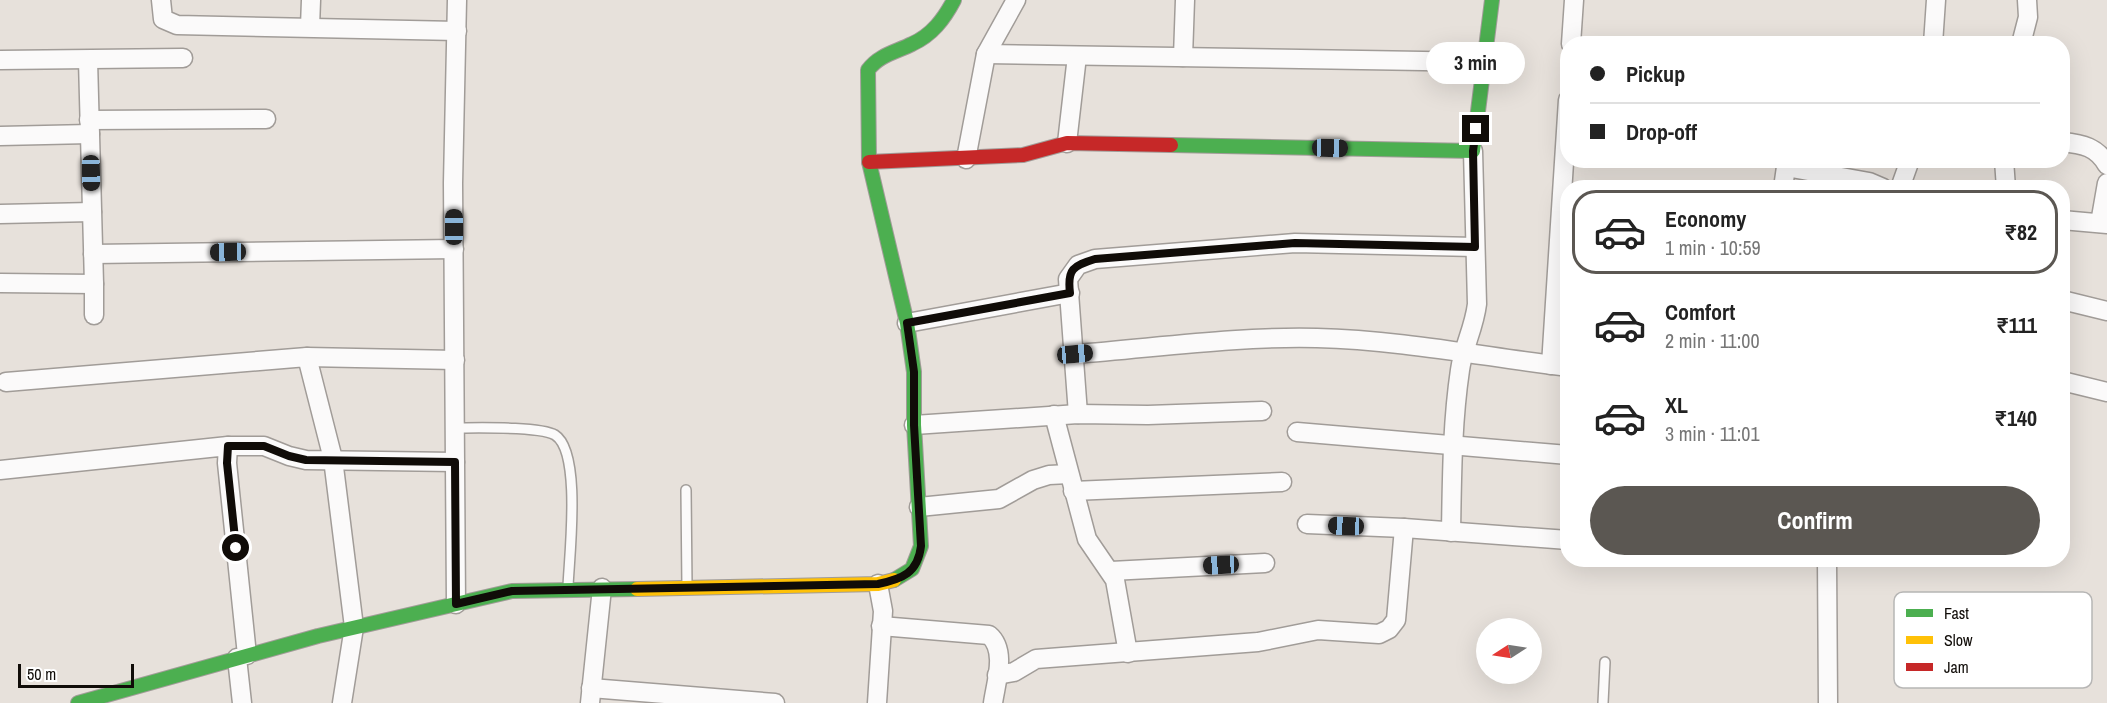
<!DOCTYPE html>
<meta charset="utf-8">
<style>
body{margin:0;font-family:"Archivo Narrow",sans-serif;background:#f6f6f6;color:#222;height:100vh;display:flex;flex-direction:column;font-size:22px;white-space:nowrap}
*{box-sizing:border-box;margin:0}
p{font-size:20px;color:#767676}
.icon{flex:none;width:33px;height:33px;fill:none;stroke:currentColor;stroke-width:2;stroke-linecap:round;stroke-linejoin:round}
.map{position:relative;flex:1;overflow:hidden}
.sheet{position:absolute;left:1560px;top:180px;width:510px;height:387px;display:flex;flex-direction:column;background:#fff;border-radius:24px;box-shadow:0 6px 24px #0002}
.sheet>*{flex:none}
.guide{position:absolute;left:1560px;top:36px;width:510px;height:132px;border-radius:24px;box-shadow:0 6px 24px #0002;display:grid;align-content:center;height:132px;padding:0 30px;background:#fff}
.needle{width:39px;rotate:258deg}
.controls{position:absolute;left:1476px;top:618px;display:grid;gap:12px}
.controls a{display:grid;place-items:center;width:66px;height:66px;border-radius:50%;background:#fff;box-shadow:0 6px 24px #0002;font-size:30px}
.scale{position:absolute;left:18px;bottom:15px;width:116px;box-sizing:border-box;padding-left:6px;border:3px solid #100c08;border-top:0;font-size:16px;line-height:21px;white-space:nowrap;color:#100c08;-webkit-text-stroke:4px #fff;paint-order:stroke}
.end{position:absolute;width:27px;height:27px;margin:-14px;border:8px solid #100c08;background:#fff;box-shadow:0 0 0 3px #fff}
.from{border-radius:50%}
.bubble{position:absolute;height:42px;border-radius:21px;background:#fff;box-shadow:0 6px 24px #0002;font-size:20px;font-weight:700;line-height:42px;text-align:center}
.car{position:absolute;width:18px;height:36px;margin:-18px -9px;border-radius:8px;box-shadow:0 0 4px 2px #0007;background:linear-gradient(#222 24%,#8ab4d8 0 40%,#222 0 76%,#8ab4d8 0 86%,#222 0)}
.guide b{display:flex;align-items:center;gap:21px;height:57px;font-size:22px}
.guide b+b{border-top:2px solid #e0e0e0}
.guide i{width:15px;height:15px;background:#222}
ul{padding:10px 0 0;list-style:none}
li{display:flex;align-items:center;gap:18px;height:84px;margin:0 12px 9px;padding:0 18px;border:3px solid transparent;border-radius:24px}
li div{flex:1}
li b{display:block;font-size:22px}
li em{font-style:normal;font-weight:700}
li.selected{border-color:#5b5752}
li>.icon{width:54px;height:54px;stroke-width:1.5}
.primary-button{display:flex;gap:12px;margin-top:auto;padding:12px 30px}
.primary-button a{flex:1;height:69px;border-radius:36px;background:#5b5752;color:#fff;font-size:24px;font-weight:700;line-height:69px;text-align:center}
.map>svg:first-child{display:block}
</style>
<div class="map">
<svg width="2107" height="703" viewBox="0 0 2107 703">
<rect width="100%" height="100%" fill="#e7e1db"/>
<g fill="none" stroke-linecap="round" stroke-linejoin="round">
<defs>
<g id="lane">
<path d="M455,428C476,428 540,426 555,435C582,452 569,557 568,587"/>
<path d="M686,490L687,587"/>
<path d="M1603,703L1605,662"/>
</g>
<g id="street">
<path d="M161,0L163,19L177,25L457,31"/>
<path d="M310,27L311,0"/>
<path d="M1571,44L1574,0"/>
<path d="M1933,44L1936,0"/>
<path d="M2021,44L2028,17L2027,0"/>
<path d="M986,54L1484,62"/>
<path d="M1183,57L1185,0"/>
<path d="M0,60L183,58"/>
<path d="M89,120L266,119"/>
<path d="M0,136L90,134"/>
<path d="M2062,142C2083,144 2097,147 2107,165"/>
<path d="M1067,143L1077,56"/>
<path d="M966,159L986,54L1016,0"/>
<path d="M2004,160L2006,188"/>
<path d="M1786,167L1869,182L1883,188"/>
<path d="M1783,188L1787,160"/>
<path d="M1900,188L1910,160"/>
<path d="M0,214L92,212"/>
<path d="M2062,220L2107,224"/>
<path d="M2100,223L2107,183"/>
<path d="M93,254L454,249"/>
<path d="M0,283L94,284L88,60"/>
<path d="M2062,300L2107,311"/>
<path d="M94,315V284"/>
<path d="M907,323L1070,293"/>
<path d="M1075,354C1155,348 1237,336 1317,338C1401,340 1485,357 1568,367"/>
<path d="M307,357L455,360"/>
<path d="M1551,365L1568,100"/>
<path d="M2062,381L2107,392"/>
<path d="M6,382L307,357L333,459L354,627L342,703"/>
<path d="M1078,414L1068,279L1078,265L1095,259L1295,243L1475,247"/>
<path d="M1054,415L1087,539L1115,580L1128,653"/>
<path d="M914,425L1078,414L1148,415L1262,411"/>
<path d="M1297,432L1568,455"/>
<path d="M228,446H264L289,456L306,460L455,462"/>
<path d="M0,470L228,446L227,463L247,655"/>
<path d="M1073,491L1282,482"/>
<path d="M919,507L999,499L1033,480L1049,475L1069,474"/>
<path d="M1307,524L1404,528L1568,540"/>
<path d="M1451,532C1452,478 1452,424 1460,370C1463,347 1474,329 1477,304L1473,151"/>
<path d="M1827,560L1828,703"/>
<path d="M1111,571L1265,563"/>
<path d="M456,604L453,183L457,0"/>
<path d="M881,626L989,635C1007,650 996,682 993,703"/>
<path d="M237,658L242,703"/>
<path d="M997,675L1014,672L1036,659L1258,642L1318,630L1379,634L1389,629L1396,620L1404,528"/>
<path d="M591,688L775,703"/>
<path d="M590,703L602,588"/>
<path d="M877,703L883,611L878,584"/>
</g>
<g id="fast">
<path d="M1171,145L1473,151L1492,0"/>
<path d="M894,580L912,569L921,546L914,425V372L907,323L869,162L868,70C879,55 896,52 912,44C932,35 944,19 954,0"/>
<path d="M78,703L318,636L512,591L637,589"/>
</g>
<path id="slow" d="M637,589L878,584L894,580"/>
<path id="jam" d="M869,162L1023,155L1067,143L1171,145"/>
</defs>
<use href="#lane" stroke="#a19c98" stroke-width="12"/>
<use href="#street" stroke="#a19c98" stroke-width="21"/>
<use href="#fast" stroke="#a19c98" stroke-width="16"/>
<use href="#slow" stroke="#a19c98" stroke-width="16"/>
<use href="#jam" stroke="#a19c98" stroke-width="16"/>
<use href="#lane" stroke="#fbfafa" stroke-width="9"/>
<use href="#street" stroke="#fbfafa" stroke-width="18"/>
<use href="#fast" stroke="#4caf50" stroke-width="14"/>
<use href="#slow" stroke="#ffc107" stroke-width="14"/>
<use href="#jam" stroke="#c62828" stroke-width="14"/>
</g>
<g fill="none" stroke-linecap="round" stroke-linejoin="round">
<path stroke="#100c08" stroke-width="8" d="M236,548L227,463L228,446H264L289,456L306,460L455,462L456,604L512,591L878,584C902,579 918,573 921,546L914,425V372L907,323L1070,293C1067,269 1073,266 1095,259L1295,243L1475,247L1473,151L1476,129"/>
</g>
<rect x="1894" y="592" width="198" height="96" rx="9" fill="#fff" stroke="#b7b6b5" stroke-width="1.5"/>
<rect x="1906" y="609" width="27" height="8" fill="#4caf50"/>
<rect x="1906" y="636" width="27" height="8" fill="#ffc107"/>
<rect x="1906" y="663" width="27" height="8" fill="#c62828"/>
<g font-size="16" fill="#100c08">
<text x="1944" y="619">Fast</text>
<text x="1944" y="646">Slow</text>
<text x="1944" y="673">Jam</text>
</g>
</svg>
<div class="controls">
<a><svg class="needle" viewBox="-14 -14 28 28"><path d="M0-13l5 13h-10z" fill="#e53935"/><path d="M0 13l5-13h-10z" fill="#767676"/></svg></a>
</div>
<div class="scale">50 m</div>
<i class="end from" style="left:236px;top:548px"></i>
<i class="end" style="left:1476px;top:129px"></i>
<div class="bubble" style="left:1426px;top:42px;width:99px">3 min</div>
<i class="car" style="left:1330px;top:148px;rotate:91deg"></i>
<i class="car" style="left:91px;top:173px;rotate:179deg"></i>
<i class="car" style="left:454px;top:227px;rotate:0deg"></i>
<i class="car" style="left:228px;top:252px;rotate:269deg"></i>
<i class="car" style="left:1075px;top:354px;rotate:85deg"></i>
<i class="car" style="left:1346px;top:526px;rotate:272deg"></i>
<i class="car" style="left:1221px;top:565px;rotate:267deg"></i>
<div class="guide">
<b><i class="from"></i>Pickup</b>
<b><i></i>Drop-off</b>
</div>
<section class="sheet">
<ul>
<li class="selected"><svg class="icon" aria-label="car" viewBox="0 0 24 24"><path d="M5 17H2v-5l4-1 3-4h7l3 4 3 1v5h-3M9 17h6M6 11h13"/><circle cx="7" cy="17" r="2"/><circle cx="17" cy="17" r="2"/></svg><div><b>Economy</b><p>1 min · 10:59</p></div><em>₹82</em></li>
<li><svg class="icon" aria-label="car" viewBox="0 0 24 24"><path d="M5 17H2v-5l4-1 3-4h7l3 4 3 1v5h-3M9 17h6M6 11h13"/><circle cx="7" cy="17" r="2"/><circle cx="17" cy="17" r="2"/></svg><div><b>Comfort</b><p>2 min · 11:00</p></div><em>₹111</em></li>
<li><svg class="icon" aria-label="car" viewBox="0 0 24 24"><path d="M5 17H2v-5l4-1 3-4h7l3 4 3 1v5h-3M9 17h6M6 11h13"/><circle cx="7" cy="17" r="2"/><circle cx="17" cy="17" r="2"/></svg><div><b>XL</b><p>3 min · 11:01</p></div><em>₹140</em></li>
</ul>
<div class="primary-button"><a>Confirm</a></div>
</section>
</div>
